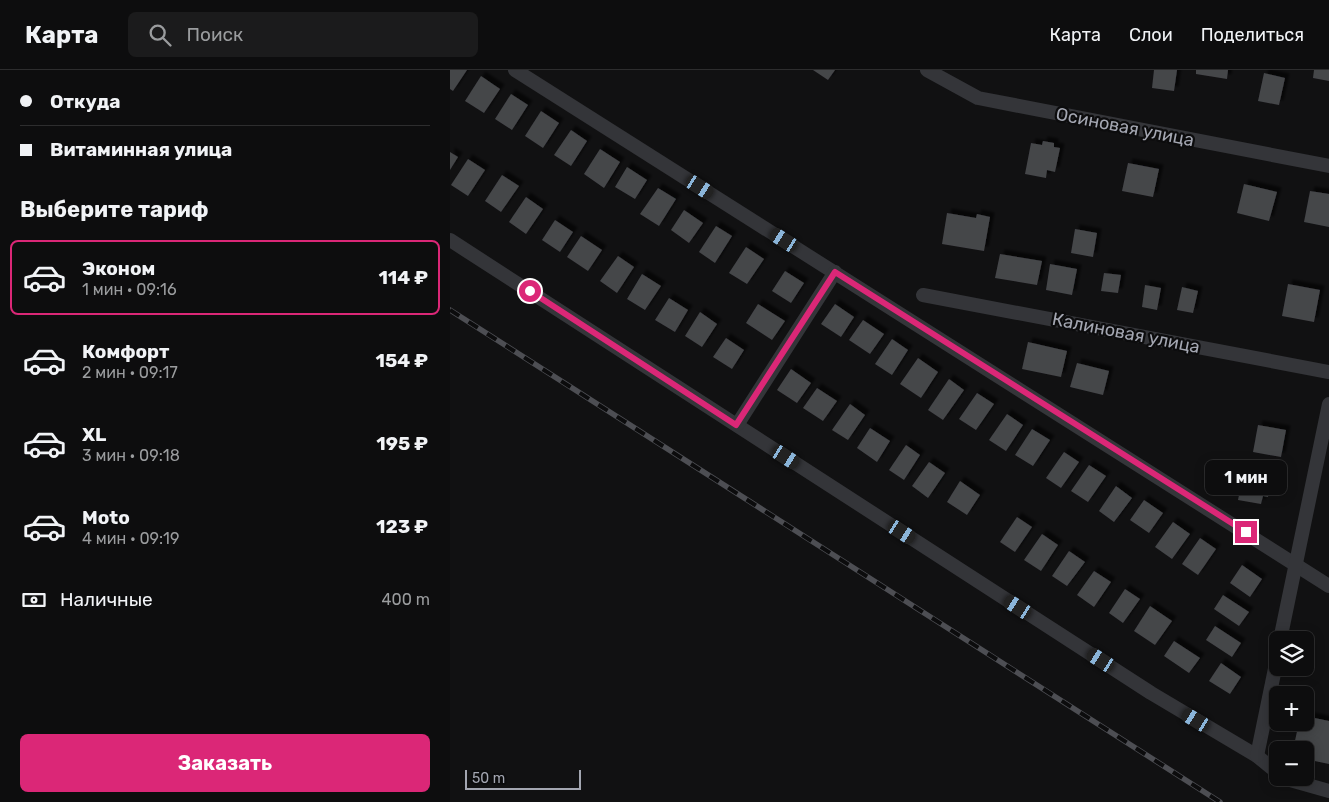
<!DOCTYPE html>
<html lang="ru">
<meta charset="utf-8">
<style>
body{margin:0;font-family:Rubik,sans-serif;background:#1b1b1c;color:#f1f3f6;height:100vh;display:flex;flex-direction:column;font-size:19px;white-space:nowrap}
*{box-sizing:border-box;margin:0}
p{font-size:16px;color:#9a9c9e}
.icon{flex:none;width:28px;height:28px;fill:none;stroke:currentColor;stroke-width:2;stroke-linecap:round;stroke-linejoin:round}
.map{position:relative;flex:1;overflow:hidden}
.details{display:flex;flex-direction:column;background:#0d0d0e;width:450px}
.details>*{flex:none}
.hud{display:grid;align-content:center;height:110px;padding:0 20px;background:#0d0d0e}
.controls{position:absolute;left:819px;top:561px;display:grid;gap:10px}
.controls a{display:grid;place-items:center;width:45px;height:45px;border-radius:8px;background:#0d0d0e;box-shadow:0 2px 12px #0003,0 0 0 1px #2d2d2e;font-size:25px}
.scale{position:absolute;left:15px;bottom:12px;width:116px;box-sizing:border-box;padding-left:5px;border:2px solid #a3a6b1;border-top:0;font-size:14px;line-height:18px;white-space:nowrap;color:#a3a6b1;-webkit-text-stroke:4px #0c0c0d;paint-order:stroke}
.end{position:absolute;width:22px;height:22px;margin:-11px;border:6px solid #db2777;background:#fff;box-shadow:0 0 0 2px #fff}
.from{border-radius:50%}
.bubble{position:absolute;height:35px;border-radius:8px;background:#0d0d0e;box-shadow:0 2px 12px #0003,0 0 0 1px #2d2d2e;font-size:16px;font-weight:700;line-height:35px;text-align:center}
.car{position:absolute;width:15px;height:30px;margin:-15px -8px;border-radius:6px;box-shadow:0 0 4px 1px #0007;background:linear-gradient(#222 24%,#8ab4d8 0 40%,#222 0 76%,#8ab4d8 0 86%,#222 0)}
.hud b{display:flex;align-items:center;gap:18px;height:48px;font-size:19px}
.hud b+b{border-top:1px solid #2d2d2e}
.hud i{width:12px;height:12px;background:#f1f3f6}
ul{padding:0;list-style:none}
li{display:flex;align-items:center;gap:15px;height:75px;margin:0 10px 8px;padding:0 10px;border:2px solid transparent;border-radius:8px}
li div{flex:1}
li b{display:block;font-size:19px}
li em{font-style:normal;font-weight:700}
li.active{border-color:#db2777}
li>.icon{width:45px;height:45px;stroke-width:1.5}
h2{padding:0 20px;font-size:22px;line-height:60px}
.pay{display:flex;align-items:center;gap:12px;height:55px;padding:0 20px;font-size:19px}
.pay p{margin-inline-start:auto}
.primary-button{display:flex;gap:10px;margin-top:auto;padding:10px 20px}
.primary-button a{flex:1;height:58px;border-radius:8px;background:#db2777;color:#fff;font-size:20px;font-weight:700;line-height:58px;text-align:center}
header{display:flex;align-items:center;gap:30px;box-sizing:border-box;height:70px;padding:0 25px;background:#0d0d0e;border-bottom:1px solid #2d2d2e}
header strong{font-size:24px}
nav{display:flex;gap:28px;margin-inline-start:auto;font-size:18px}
.search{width:350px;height:45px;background:#1b1b1c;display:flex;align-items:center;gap:12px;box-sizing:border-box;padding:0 18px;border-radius:8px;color:#9a9c9e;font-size:19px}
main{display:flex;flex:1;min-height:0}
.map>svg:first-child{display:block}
</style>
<header>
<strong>Карта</strong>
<div class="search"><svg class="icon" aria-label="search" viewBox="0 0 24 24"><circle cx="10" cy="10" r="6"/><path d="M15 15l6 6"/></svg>Поиск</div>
<nav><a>Карта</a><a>Слои</a><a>Поделиться</a></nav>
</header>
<main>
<section class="details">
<div class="hud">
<b><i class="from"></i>Откуда</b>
<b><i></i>Витаминная улица</b>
</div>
<h2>Выберите тариф</h2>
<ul>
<li class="active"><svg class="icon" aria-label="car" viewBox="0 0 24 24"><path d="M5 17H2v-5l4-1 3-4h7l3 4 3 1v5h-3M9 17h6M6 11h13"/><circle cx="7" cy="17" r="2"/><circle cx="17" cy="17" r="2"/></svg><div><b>Эконом</b><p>1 мин · 09:16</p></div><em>114 ₽</em></li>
<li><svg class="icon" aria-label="car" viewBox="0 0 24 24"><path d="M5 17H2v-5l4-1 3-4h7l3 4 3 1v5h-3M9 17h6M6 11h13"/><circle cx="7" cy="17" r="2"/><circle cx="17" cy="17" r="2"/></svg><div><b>Комфорт</b><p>2 мин · 09:17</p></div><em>154 ₽</em></li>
<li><svg class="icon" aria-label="car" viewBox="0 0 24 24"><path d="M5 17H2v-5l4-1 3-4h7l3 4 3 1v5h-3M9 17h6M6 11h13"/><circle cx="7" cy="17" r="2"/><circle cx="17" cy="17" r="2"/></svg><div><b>XL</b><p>3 мин · 09:18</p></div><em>195 ₽</em></li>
<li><svg class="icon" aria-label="car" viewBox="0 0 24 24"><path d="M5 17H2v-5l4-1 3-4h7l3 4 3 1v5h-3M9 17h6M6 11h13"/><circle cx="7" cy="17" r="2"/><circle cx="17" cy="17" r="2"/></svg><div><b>Moto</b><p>4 мин · 09:19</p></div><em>123 ₽</em></li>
</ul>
<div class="pay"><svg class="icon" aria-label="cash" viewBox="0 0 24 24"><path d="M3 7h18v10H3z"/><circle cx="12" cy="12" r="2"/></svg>Наличные<p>400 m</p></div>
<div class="primary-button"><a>Заказать</a></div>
</section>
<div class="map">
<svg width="879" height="732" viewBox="0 0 879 732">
<defs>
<filter id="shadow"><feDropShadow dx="4.5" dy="-4.5" stdDeviation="1" flood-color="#0009"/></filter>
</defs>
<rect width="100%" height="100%" fill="#111112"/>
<g fill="#45464a" filter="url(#shadow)">
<path d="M0,0H17L3,21L0,19Z"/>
<path d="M363,0H385L378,10Z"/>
<path d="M704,0H727L724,21L702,18Z"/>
<path d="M746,0H778L777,9L746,4Z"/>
<path d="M864,0H879V11L863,8Z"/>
<path d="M814,3L835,8L829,35L808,31Z"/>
<path d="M31,6L50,19L34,43L15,31Z"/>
<path d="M61,24L78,35L62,60L45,49Z"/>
<path d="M91,41L109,53L93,78L75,66Z"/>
<path d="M121,60L137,71L121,96L104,85Z"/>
<path d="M593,71L604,73V77L610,78L605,102L597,100L596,108L575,104L581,73L592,75Z"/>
<path d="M150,79L170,92L154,118L134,104Z"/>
<path d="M0,82L8,87L0,100Z"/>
<path d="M18,89L35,100L18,126L1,115Z"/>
<path d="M678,93L709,99L703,127L672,121Z"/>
<path d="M177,97L197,110L185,129L165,117Z"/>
<path d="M52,105L69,116L51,142L35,131Z"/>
<path d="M794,114L827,122L819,151L787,143Z"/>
<path d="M208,118L226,129L209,156L190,144Z"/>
<path d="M860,121L879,124V157L854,152Z"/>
<path d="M76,127L93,139L76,164L59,152Z"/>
<path d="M234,140L253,153L239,173L221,160Z"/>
<path d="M497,143L526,148L527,144L540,147L534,181L492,174Z"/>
<path d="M105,150L123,162L110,182L92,170Z"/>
<path d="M266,156L282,166L265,193L249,182Z"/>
<path d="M625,159L647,163L643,187L621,183Z"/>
<path d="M131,166L152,180L138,201L117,187Z"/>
<path d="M296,177L314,189L297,214L279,203Z"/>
<path d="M550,184L592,191L587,215L545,208Z"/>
<path d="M168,186L184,197L167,223L150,211Z"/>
<path d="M600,194L627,199L622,225L596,220Z"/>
<path d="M335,201L354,213L341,233L322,221Z"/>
<path d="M654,203L671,205L668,223L651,221Z"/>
<path d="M192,204L211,216L195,240L177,229Z"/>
<path d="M838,214L870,220L864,252L832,246Z"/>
<path d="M695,215L711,218L707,240L692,237Z"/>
<path d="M732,217L748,221L743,243L727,240Z"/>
<path d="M219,228L238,240L225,262L205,250Z"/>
<path d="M308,234L335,251L322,270L296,253Z"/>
<path d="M385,234L404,247L391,267L371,254Z"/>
<path d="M250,242L267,254L252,277L235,266Z"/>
<path d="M413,250L434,264L420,284L399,270Z"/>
<path d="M276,268L294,280L282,299L263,287Z"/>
<path d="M442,269L458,280L442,305L425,294Z"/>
<path d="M578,272L617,281L611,307L572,299Z"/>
<path d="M468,288L488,302L471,328L450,314Z"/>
<path d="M627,293L659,301L653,325L620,317Z"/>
<path d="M341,299L361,313L347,333L327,320Z"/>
<path d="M499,309L514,320L493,350L478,340Z"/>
<path d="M367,318L387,331L373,351L353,338Z"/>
<path d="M527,323L544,334L526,360L509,349Z"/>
<path d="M400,334L415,345L398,370L382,360Z"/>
<path d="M557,344L573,355L556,381L539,370Z"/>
<path d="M808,355L836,360L831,387L803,382Z"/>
<path d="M420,358L440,371L427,392L407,378Z"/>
<path d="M582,359L600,370L583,396L565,385Z"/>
<path d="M456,375L470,385L454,410L439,400Z"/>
<path d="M614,382L629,392L611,418L596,408Z"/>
<path d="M479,392L495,403L478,428L462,416Z"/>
<path d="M639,395L656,406L638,432L621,421Z"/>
<path d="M794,400L822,405L818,427L813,426L811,434L788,430Z"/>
<path d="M510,411L530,425L517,445L497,432Z"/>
<path d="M666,416L682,428L664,452L649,441Z"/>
<path d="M694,430L713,443L699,463L680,450Z"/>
<path d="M567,447L582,457L565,482L550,472Z"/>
<path d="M723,452L740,464L722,489L705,477Z"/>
<path d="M592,464L608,475L591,501L574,490Z"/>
<path d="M750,468L766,479L748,505L732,494Z"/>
<path d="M619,481L635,492L617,516L602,506Z"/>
<path d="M792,495L812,509L800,527L780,513Z"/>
<path d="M644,501L661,512L644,537L627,525Z"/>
<path d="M675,519L690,529L673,553L659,543Z"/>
<path d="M773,525L799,542L789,556L764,539Z"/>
<path d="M700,536L722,551L705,575L684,561Z"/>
<path d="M765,556L791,573L782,587L756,570Z"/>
<path d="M724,571L750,588L739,603L714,586Z"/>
<path d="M771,593L791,607L780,624L759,611Z"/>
<path d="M855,646L879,651V694L855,689V680H843L849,652H855Z"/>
</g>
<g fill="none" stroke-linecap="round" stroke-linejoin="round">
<g stroke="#343539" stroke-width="14">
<path d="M65,0L879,516"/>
<path d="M477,0L528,28L879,96"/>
<path d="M0,170L701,623L807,686L828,703"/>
<path d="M473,225L879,302"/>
<path d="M287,355L385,202"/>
<path d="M830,570L879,334"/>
<path d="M807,686L828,584"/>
<path d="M833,708L879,721"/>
</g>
<defs>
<path id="rail" d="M0,240L770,732"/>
</defs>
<use href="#rail" stroke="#4d4e53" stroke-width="5.5"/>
<use href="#rail" stroke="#0c0c0d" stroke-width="4" stroke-dasharray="11" stroke-linecap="butt"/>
</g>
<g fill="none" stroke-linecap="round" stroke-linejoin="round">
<path stroke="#db2777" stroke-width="6" d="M80,221L286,355L385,202L796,462"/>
</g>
<g text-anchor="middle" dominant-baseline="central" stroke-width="4.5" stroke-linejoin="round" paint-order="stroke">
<g font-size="18" fill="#a3a6b1" stroke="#0c0c0d">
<text transform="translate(675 57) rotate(11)">Осиновая улица</text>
<text transform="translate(676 263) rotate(11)">Калиновая улица</text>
</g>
</g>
</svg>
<div class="controls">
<a><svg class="icon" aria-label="layers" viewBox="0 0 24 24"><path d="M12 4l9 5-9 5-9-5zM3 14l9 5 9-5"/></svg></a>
<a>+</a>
<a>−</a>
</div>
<div class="scale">50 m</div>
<i class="end from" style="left:80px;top:221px"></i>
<i class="end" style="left:796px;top:462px"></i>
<div class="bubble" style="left:755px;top:390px;width:82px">1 мин</div>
<i class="car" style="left:250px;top:117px;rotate:122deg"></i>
<i class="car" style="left:334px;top:170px;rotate:302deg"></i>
<i class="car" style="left:336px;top:387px;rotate:123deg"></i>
<i class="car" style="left:452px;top:462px;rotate:123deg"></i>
<i class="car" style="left:568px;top:537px;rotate:303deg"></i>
<i class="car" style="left:651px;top:590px;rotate:303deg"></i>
<i class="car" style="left:746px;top:650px;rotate:301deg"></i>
</div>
</main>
